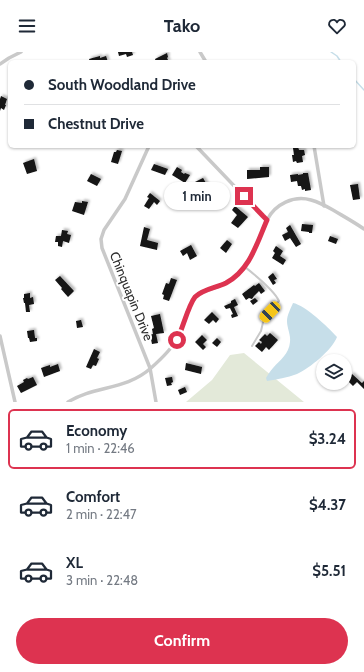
<!DOCTYPE html>
<meta charset="utf-8">
<style>
body{margin:0;font-family:Cabin,sans-serif;background:#f6f6f7;color:#1f2937;height:100vh;display:flex;flex-direction:column;font-size:15px;white-space:nowrap}
*{box-sizing:border-box;margin:0}
p{font-size:13px;color:#747a83}
.icon{flex:none;width:22px;height:22px;fill:none;stroke:currentColor;stroke-width:2;stroke-linecap:round;stroke-linejoin:round}
.map{position:relative;height:350px;overflow:hidden}
.details{display:flex;flex-direction:column;background:#fff;flex:1}
.details>*{flex:none}
.hud{position:absolute;left:8px;top:8px;width:348px;height:88px;border-radius:6px;box-shadow:0 1px 3px #0004;display:grid;align-content:center;height:88px;padding:0 16px;background:#fff}
.controls{position:absolute;left:316px;top:302px;display:grid;gap:8px}
.controls a{display:grid;place-items:center;width:36px;height:36px;border-radius:50%;background:#fff;box-shadow:0 1px 3px #0004;font-size:20px}
.end{position:absolute;width:18px;height:18px;margin:-9px;border:5px solid #dd3350;background:#fff;box-shadow:0 0 0 2px #fff}
.from{border-radius:50%}
.bubble{position:absolute;height:28px;border-radius:14px;background:#fff;box-shadow:0 1px 3px #0004;font-size:13px;font-weight:800;line-height:28px;text-align:center}
.car{position:absolute;width:12px;height:24px;margin:-12px -6px;border-radius:5px;box-shadow:0 0 3px 1px #0007;background:linear-gradient(#f5c518 24%,#345 0 40%,#f5c518 0 76%,#345 0 86%,#f5c518 0)}
.hud b{display:flex;align-items:center;gap:14px;height:38px;font-size:15px}
.hud b+b{border-top:1px solid #e0e1e3}
.hud i{width:10px;height:10px;background:#1f2937}
ul{padding:7px 0 0;list-style:none}
li{display:flex;align-items:center;gap:12px;height:60px;margin:0 8px 6px;padding:0 8px;border:2px solid transparent;border-radius:6px}
li div{flex:1}
li b{display:block;font-size:15px}
li em{font-style:normal;font-weight:800}
li.selected{border-color:#dd3350}
li>.icon{width:36px;height:36px;stroke-width:1.5}
.primary-button{display:flex;gap:8px;margin-top:auto;padding:8px 16px}
.primary-button a{flex:1;height:46px;border-radius:24px;background:#dd3350;color:#fff;font-size:16px;font-weight:800;line-height:46px;text-align:center}
header{display:flex;justify-content:space-between;align-items:center;height:52px;padding:0 16px;background:#fff;font-size:18px;font-weight:800}
.map>svg:first-child{display:block}
</style>
<header><svg class="icon" aria-label="menu" viewBox="0 0 24 24"><path d="M4 6h16M4 12h16M4 18h16"/></svg>Tako<svg class="icon" aria-label="heart" viewBox="0 0 24 24"><path d="M12 20l-8-8c-3-5 5-10 8-4 3-6 11-1 8 4z"/></svg></header>
<div class="map">
<svg width="364" height="350" viewBox="0 0 364 350">
<defs>
<filter id="shadow"><feDropShadow dx="2" dy="-2" stdDeviation="1" flood-color="#0004"/></filter>
</defs>
<rect width="100%" height="100%" fill="#fff"/>
<path fill="#e3e9d9" d="M244,301L304,350H186L212,328L230,303Z"/>
<path fill="#c6dee9" d="M293,251C305,253 328,275 337,285C332,298 310,316 297,322C287,326 277,327 267,329L266,326C268,323 270,319 273,316C280,308 289,302 290,290C291,283 287,276 287,269C287,263 291,256 293,251Z"/>
<g fill="none" stroke-linecap="round" stroke-linejoin="round">
<g stroke="#c6dee9" stroke-width="1.5">
<path d="M331,0L337,4L341,10"/>
<path d="M354,27L364,38"/>
</g>
</g>
<g fill="#131313" filter="url(#shadow)">
<path d="M118,0H132L133,3L127,5L126,2L119,4Z"/>
<path d="M167,1L168,5L167,6L169,10H156L155,7Z"/>
<path d="M100,4V6L106,4L108,10H90L89,7Z"/>
<path d="M1,44L7,47L5,53H6L4,58L1,56L0,59V47Z"/>
<path d="M298,95L299,98H304L305,103L302,104L303,110L297,111L296,109L293,110L292,103H294L293,96Z"/>
<path d="M117,98L122,99L118,112L111,110L114,100H116Z"/>
<path d="M34,107L37,119L27,122L23,111Z"/>
<path d="M154,112L168,117L165,123L151,118Z"/>
<path d="M177,115L182,118L181,120L184,122L185,121L190,123L185,131L172,123Z"/>
<path d="M260,115H269V125L247,127V118H260Z"/>
<path d="M303,121H308L311,138L305,139V137L302,138L301,134H298L297,129L291,130L290,123L298,122V123L303,122Z"/>
<path d="M91,122L101,127L97,134L87,129Z"/>
<path d="M203,126L209,136L201,141L202,142L196,147L200,153L196,156L193,151L195,150L189,142L193,139V141L199,137L195,130Z"/>
<path d="M358,132L360,147L353,148L350,133Z"/>
<path d="M150,141L160,149L157,153L154,150L149,157L144,154L149,146L147,145Z"/>
<path d="M82,149L88,150L84,163L72,159L75,150L82,151Z"/>
<path d="M235,154L248,165L238,176L231,171L237,163L232,158Z"/>
<path d="M302,172L313,173L312,181H309V180L301,179Z"/>
<path d="M290,173L301,192L296,195L290,186L285,189L282,183L288,180L286,176Z"/>
<path d="M144,175L150,177L147,188L158,191L157,198L140,194Z"/>
<path d="M62,178L68,179L67,182L71,183L69,191L63,189L62,195L58,194V190H55L56,184H61Z"/>
<path d="M330,184L338,187L336,192L328,189Z"/>
<path d="M227,188L232,192L226,201L220,196Z"/>
<path d="M191,193L197,204L190,208L187,201L183,204L180,199Z"/>
<path d="M276,194L283,199L280,204L286,208L283,213L272,206L275,201L273,199Z"/>
<path d="M273,221L277,227L274,228L276,231L273,233L268,225Z"/>
<path d="M60,224L74,239L68,245L61,237L62,236L55,228Z"/>
<path d="M171,226L177,228L169,249L163,247L164,243L162,242L166,231L169,232Z"/>
<path d="M259,231L265,239L261,242L259,239L254,244L252,247L249,246L246,248L242,242L254,233L255,234Z"/>
<path d="M30,241V246L33,245L34,252L29,253L30,260H26L25,251H24L23,246H24V242Z"/>
<path d="M255,246L258,249L253,253L250,249Z"/>
<path d="M235,247L238,253L234,255L238,264L232,266L231,263L233,262L230,256L226,257L224,254L231,251V249Z"/>
<path d="M212,260L219,267L216,271L213,268L209,272L204,268Z"/>
<path d="M160,262L164,281L156,282L158,291L152,292L150,283L153,282L152,277L154,276L151,264Z"/>
<path d="M81,268L83,275L77,276L76,269Z"/>
<path d="M34,278L35,286H37V289L30,290L29,286H28L27,279Z"/>
<path d="M270,281L278,288L269,298L266,295L262,300L255,294L259,290L261,292L262,290L259,288L265,282L267,284Z"/>
<path d="M202,283L207,288L203,292L206,295L203,298L195,290Z"/>
<path d="M217,286L221,290L217,295L212,291Z"/>
<path d="M94,297L100,300L97,306L99,307L96,314L93,313L91,317L86,315Z"/>
<path d="M186,311L202,315L201,322L185,318Z"/>
<path d="M58,312L60,319L44,325L41,316L50,313V315Z"/>
<path d="M352,322L362,331L364,329V337L357,330L353,334L347,328Z"/>
<path d="M33,325L37,333L21,341L17,334L24,330L23,328L27,326L28,327Z"/>
<path d="M172,325L173,330L171,331L172,333L167,334L165,326Z"/>
<path d="M185,335L187,340L180,343L178,338Z"/>
</g>
<g fill="none" stroke-linecap="round" stroke-linejoin="round">
<path stroke="#c9c9c9" stroke-width="2" d="M245,215C255,223 274,238 279,249L264,266L261,279L252,294"/>
<g stroke="#c9c9c9" stroke-width="3.5">
<path d="M200,0L206,10"/>
<path d="M0,12L9,6L21,0"/>
<path d="M149,94L125,147L104,178L101,187L102,196L150,316L156,350"/>
<path d="M196,94L263,164L267,168"/>
<path d="M314,94L324,154"/>
<path d="M0,284L15,350"/>
<path d="M68,350C95,333 125,339 151,316C160,308 171,298 177,287C183,275 188,252 197,243C203,238 210,238 217,235C228,231 238,224 245,214C255,200 260,183 267,168C275,152 294,143 311,148C318,150 326,154 333,158C343,164 354,170 364,177"/>
</g>
</g>
<g fill="none" stroke-linecap="round" stroke-linejoin="round">
<path stroke="#dd3350" stroke-width="5" d="M177,288C183,276 188,254 195,245C203,237 216,236 226,231C250,218 257,191 267,168L263,164L244,144"/>
</g>
<g text-anchor="middle" dominant-baseline="central" stroke-width="4" stroke-linejoin="round" paint-order="stroke">
<g font-size="13" fill="#2c2c2c" stroke="#fff">
<text transform="translate(132 244) rotate(68)">Chinquapin Drive</text>
</g>
</g>
</svg>
<div class="controls">
<a><svg class="icon" aria-label="layers" viewBox="0 0 24 24"><path d="M12 4l9 5-9 5-9-5zM3 14l9 5 9-5"/></svg></a>
</div>
<i class="end from" style="left:177px;top:288px"></i>
<i class="end" style="left:244px;top:144px"></i>
<div class="bubble" style="left:164px;top:130px;width:66px">1 min</div>
<i class="car" style="left:270px;top:260px;rotate:224deg"></i>
<div class="hud">
<b><i class="from"></i>South Woodland Drive</b>
<b><i></i>Chestnut Drive</b>
</div>
</div>
<section class="details">
<ul>
<li class="selected"><svg class="icon" aria-label="car" viewBox="0 0 24 24"><path d="M5 17H2v-5l4-1 3-4h7l3 4 3 1v5h-3M9 17h6M6 11h13"/><circle cx="7" cy="17" r="2"/><circle cx="17" cy="17" r="2"/></svg><div><b>Economy</b><p>1 min · 22:46</p></div><em>$3.24</em></li>
<li><svg class="icon" aria-label="car" viewBox="0 0 24 24"><path d="M5 17H2v-5l4-1 3-4h7l3 4 3 1v5h-3M9 17h6M6 11h13"/><circle cx="7" cy="17" r="2"/><circle cx="17" cy="17" r="2"/></svg><div><b>Comfort</b><p>2 min · 22:47</p></div><em>$4.37</em></li>
<li><svg class="icon" aria-label="car" viewBox="0 0 24 24"><path d="M5 17H2v-5l4-1 3-4h7l3 4 3 1v5h-3M9 17h6M6 11h13"/><circle cx="7" cy="17" r="2"/><circle cx="17" cy="17" r="2"/></svg><div><b>XL</b><p>3 min · 22:48</p></div><em>$5.51</em></li>
</ul>
<div class="primary-button"><a>Confirm</a></div>
</section>
